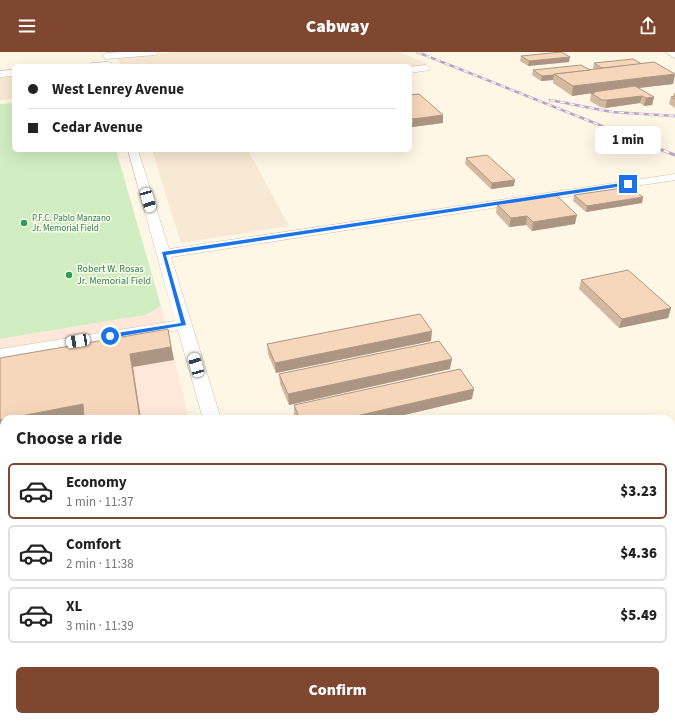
<!DOCTYPE html>
<meta charset="utf-8">
<style>
body{margin:0;font-family:"Source Sans 3",sans-serif;background:#f2f2f2;color:#222;height:100vh;display:flex;flex-direction:column;font-size:15px;white-space:nowrap}
*{box-sizing:border-box;margin:0}
p{font-size:13px;color:#767676}
.icon{flex:none;width:22px;height:22px;fill:none;stroke:currentColor;stroke-width:2;stroke-linecap:round;stroke-linejoin:round}
.map{position:relative;flex:1;overflow:hidden}
.side{position:absolute;left:0px;top:363px;width:675px;height:306px;display:flex;flex-direction:column;background:#fff;border-radius:12px 12px 0 0;box-shadow:0 4px 16px #0002}
.side>*{flex:none}
.guide{position:absolute;left:12px;top:12px;width:400px;height:88px;border-radius:6px;box-shadow:0 4px 16px #0002;display:grid;align-content:center;height:88px;padding:0 16px;background:#fff}
.end{position:absolute;width:18px;height:18px;margin:-9px;border:5px solid #1a73e8;background:#fff;box-shadow:0 0 0 2px #fff}
.from{border-radius:50%}
.bubble{position:absolute;height:28px;border-radius:6px;background:#fff;box-shadow:0 4px 16px #0002;font-size:13px;font-weight:800;line-height:28px;text-align:center}
.car{position:absolute;width:12px;height:24px;margin:-12px -6px;border-radius:5px;box-shadow:0 0 3px 1px #0007;background:linear-gradient(#fff 24%,#345 0 40%,#fff 0 76%,#345 0 86%,#fff 0)}
.guide b{display:flex;align-items:center;gap:14px;height:38px;font-size:15px}
.guide b+b{border-top:1px solid #e0e0e0}
.guide i{width:10px;height:10px;background:#222}
ul{padding:0;list-style:none}
li{display:flex;align-items:center;gap:12px;height:56px;margin:0 8px 6px;padding:0 8px;border:2px solid #e0e0e0;border-radius:6px}
li div{flex:1}
li b{display:block;font-size:15px}
li em{font-style:normal;font-weight:800}
li.current{border-color:#804730}
li>.icon{width:36px;height:36px;stroke-width:1.5}
h2{padding:0 16px;font-size:18px;line-height:48px}
.cta{display:flex;gap:8px;margin-top:auto;padding:8px 16px}
.cta a{flex:1;height:46px;border-radius:6px;background:#804730;color:#fff;font-size:16px;font-weight:800;line-height:46px;text-align:center}
header{display:flex;justify-content:space-between;align-items:center;height:52px;padding:0 16px;background:#804730;color:#fff;font-size:18px;font-weight:800}
.map>svg:first-child{display:block}
</style>
<header><svg class="icon" aria-label="menu" viewBox="0 0 24 24"><path d="M4 6h16M4 12h16M4 18h16"/></svg>Cabway<svg class="icon" aria-label="share" viewBox="0 0 24 24"><path d="M12 15V3M7 8l5-5 5 5M5 13v7h14v-7"/></svg></header>
<div class="map">
<svg width="675" height="669" viewBox="0 0 675 669">
<rect width="100%" height="100%" fill="#fef7e6"/>
<g fill="#f7e9d3">
<path d="M176,0H398L429,12L410,14H121L118,5Z"/>
<path d="M14,23V47L0,48V25Z"/>
<path d="M152,98H248L289,174L181,191Z"/>
</g>
<path fill="#ffe7d9" d="M161,254L189,367H4V605L0,607V287L144,263Z"/>
<path fill="#f4e2fb" d="M675,507V669H78L91,665H671V508Z"/>
<path fill="#d1eec2" d="M14,51V98H116L161,254L145,263L0,287V52Z"/>
<g fill="none" stroke-linecap="round" stroke-linejoin="round">
<defs>
<g id="street">
<path d="M124,0H159L155,3L106,7L102,4L106,1Z"/>
<path d="M665,0H675V6Z"/>
<path d="M108,10L111,11L112,14H88L92,11Z"/>
<path d="M426,13L430,16L429,18L410,21V15Z"/>
<path d="M14,18V24L0,25V19Z"/>
<path d="M128,98H138L169,197L675,122V128L171,205L221,367H203L178,278L0,307V297L175,269Z"/>
</g>
<g id="secondary">
<path d="M675,458V478L671,479V459Z"/>
<path d="M4,632V664L0,666V634Z"/>
</g>
</defs>
<use href="#street" stroke="#d2bfaa" stroke-width="1"/>
<use href="#secondary" stroke="#d8c1aa" stroke-width="1"/>
<use href="#street" fill="#fff" fill-rule="evenodd"/>
<use href="#secondary" fill="#fff" fill-rule="evenodd"/>
<defs>
<g id="rail-far1">
<path d="M417,0L622,82"/>
<path d="M550,48L612,60L675,64"/>
</g>
<path id="rail" d="M619,81L675,103"/>
</defs>
<use href="#rail-far1" stroke="#bba2ca" stroke-width="2.5"/>
<use href="#rail" stroke="#bba2ca" stroke-width="3"/>
<use href="#rail-far1" stroke="#fffaee" stroke-width="1.5" stroke-dasharray="5" stroke-linecap="butt"/>
<use href="#rail" stroke="#fffaee" stroke-width="2" stroke-dasharray="6" stroke-linecap="butt"/>
</g>
<g fill="#d4b9a1">
<path d="M521,4L569,10L528,14L520,9Z"/>
<path d="M594,11L642,12L675,22V24L673,32L638,36L654,45L652,53L644,54L640,51L605,56L600,55L590,49L591,41L572,44L553,31V28L541,29L532,23L533,18L594,17L593,16Z"/>
<path d="M674,41H675V56L669,52L671,45L673,44Z"/>
<path d="M410,43L443,63V71L412,75L410,73Z"/>
<path d="M466,106L514,134L491,137L465,112Z"/>
<path d="M574,143L643,145L642,151L586,160L573,149Z"/>
<path d="M497,152L575,172L532,179L526,173L509,175L496,161Z"/>
<path d="M581,228L671,256L668,266L619,276L579,237Z"/>
<path d="M431,289L276,321L268,302L267,292Z"/>
<path d="M450,317L289,353L280,332L279,322Z"/>
<path d="M472,347L387,367H296L294,364V353Z"/>
<path d="M618,665H671L675,669H620Z"/>
</g>
<g fill="#ac9683">
<path d="M570,5L569,10L528,14L529,9Z"/>
<path d="M675,22L673,32L595,41L593,40V41L572,44L573,34Z"/>
<path d="M554,23L553,28L541,29L542,24Z"/>
<path d="M642,44L640,51L605,56L607,48Z"/>
<path d="M654,45L652,53L644,54L646,46Z"/>
<path d="M443,63V71L412,75L413,67Z"/>
<path d="M515,128L514,134L491,137L492,131Z"/>
<path d="M643,145L642,151L586,160L587,154Z"/>
<path d="M577,163L575,172L532,179L533,170Z"/>
<path d="M527,164L526,173L509,175L511,166Z"/>
<path d="M671,256L668,266L619,276L622,267Z"/>
<path d="M168,277L174,308L133,315L141,367H140L130,302Z"/>
<path d="M432,279L431,289L276,321L275,311Z"/>
<path d="M452,307L450,317L289,353L288,342Z"/>
<path d="M474,337L472,347L387,367H343Z"/>
<path d="M83,352L87,365L77,367H5Z"/>
<path d="M4,367V381L0,382V368Z"/>
<path d="M4,596V600L0,601V597Z"/>
<path d="M450,665H477L464,669H437Z"/>
</g>
<g fill="#f6d7bb" stroke="#ac9683">
<path d="M561,0L570,5L529,9L521,4Z"/>
<path d="M633,7L642,12L602,16L594,11Z"/>
<path d="M654,10L675,22L573,34L554,22Z"/>
<path d="M581,13L590,18L554,22V23L542,24L533,18Z"/>
<path d="M635,34L654,45L646,46L642,44L607,48H602L591,41H595L593,40Z"/>
<path d="M419,42L443,63L413,67L410,65V43Z"/>
<path d="M675,44V47L671,45Z"/>
<path d="M487,103L515,128L492,131L466,106Z"/>
<path d="M629,135L643,145L587,154L574,143Z"/>
<path d="M556,143L577,163L533,170L527,164L511,166L497,152Z"/>
<path d="M628,218L671,256L622,267L581,228Z"/>
<path d="M420,262L432,279L275,311L267,292Z"/>
<path d="M168,277L171,295L130,302L140,367H84L83,352L0,368V306Z"/>
<path d="M439,289L452,307L288,342L279,322Z"/>
<path d="M460,317L474,337L343,367H300L294,353Z"/>
<path d="M4,562V596L0,597V563Z"/>
<path d="M671,645L675,651V669H631L629,665H671Z"/>
<path d="M160,665H212L213,669H149V668Z"/>
<path d="M411,665H450L437,669H413Z"/>
<path d="M411,667V669H404Z"/>
</g>
<path fill="#1a73e8" d="M628,130L630,133L166,203L186,273L110,286L107,284L110,282L181,271L162,200Z"/>
<g fill="#2e9e5b" stroke="#fffaee" stroke-width="1.5">
<circle cx="24" cy="171" r="4"/>
<circle cx="69" cy="223" r="4"/>
</g>
<g text-anchor="middle" dominant-baseline="central" stroke-width="3" stroke-linejoin="round" paint-order="stroke">
<g font-size="9" fill="#27864d" stroke="#fffaee" text-anchor="start">
<text x="32" y="166">P.F.C. Pablo Manzano<tspan x="32" dy="10">Jr. Memorial Field</tspan></text>
</g>
<g font-size="10" fill="#27864d" stroke="#fffaee" text-anchor="start">
<text x="77" y="217">Robert W. Rosas<tspan x="77" dy="12">Jr. Memorial Field</tspan></text>
</g>
</g>
</svg>
<i class="end from" style="left:110px;top:284px"></i>
<i class="end" style="left:628px;top:132px"></i>
<div class="bubble" style="left:595px;top:74px;width:66px">1 min</div>
<i class="car" style="left:148px;top:148px;rotate:163deg"></i>
<i class="car" style="left:78px;top:289px;rotate:261deg"></i>
<i class="car" style="left:196px;top:313px;rotate:344deg"></i>
<div class="guide">
<b><i class="from"></i>West Lenrey Avenue</b>
<b><i></i>Cedar Avenue</b>
</div>
<section class="side">
<h2>Choose a ride</h2>
<ul>
<li class="current"><svg class="icon" aria-label="car" viewBox="0 0 24 24"><path d="M5 17H2v-5l4-1 3-4h7l3 4 3 1v5h-3M9 17h6M6 11h13"/><circle cx="7" cy="17" r="2"/><circle cx="17" cy="17" r="2"/></svg><div><b>Economy</b><p>1 min · 11:37</p></div><em>$3.23</em></li>
<li><svg class="icon" aria-label="car" viewBox="0 0 24 24"><path d="M5 17H2v-5l4-1 3-4h7l3 4 3 1v5h-3M9 17h6M6 11h13"/><circle cx="7" cy="17" r="2"/><circle cx="17" cy="17" r="2"/></svg><div><b>Comfort</b><p>2 min · 11:38</p></div><em>$4.36</em></li>
<li><svg class="icon" aria-label="car" viewBox="0 0 24 24"><path d="M5 17H2v-5l4-1 3-4h7l3 4 3 1v5h-3M9 17h6M6 11h13"/><circle cx="7" cy="17" r="2"/><circle cx="17" cy="17" r="2"/></svg><div><b>XL</b><p>3 min · 11:39</p></div><em>$5.49</em></li>
</ul>
<div class="cta"><a>Confirm</a></div>
</section>
</div>
